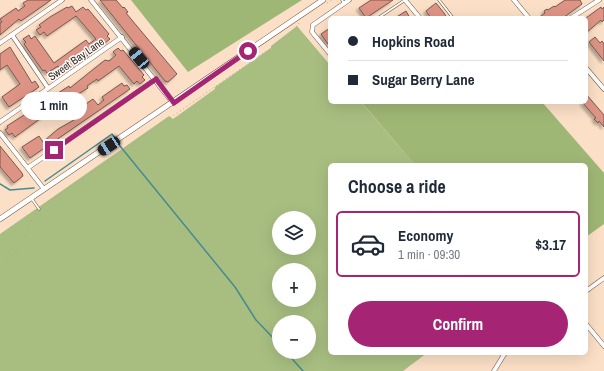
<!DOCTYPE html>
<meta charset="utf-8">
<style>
body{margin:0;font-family:"Archivo Narrow",sans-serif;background:#f6f6f7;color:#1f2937;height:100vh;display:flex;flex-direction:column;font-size:15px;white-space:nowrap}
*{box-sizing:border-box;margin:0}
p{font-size:13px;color:#747a83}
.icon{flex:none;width:22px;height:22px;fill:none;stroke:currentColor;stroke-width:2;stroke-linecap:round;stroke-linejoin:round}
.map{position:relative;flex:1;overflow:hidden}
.sheet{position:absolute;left:328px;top:163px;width:260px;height:192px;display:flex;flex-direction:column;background:#fff;border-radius:6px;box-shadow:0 4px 16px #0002}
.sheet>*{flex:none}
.banner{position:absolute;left:328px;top:16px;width:260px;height:88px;border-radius:6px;box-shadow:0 4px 16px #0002;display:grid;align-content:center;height:88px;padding:0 20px;background:#fff}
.buttons{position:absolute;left:272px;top:211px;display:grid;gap:8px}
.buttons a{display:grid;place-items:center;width:44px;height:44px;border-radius:50%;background:#fff;box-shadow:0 4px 16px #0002;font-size:20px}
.end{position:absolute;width:18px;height:18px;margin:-9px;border:5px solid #a52473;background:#fff;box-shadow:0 0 0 2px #fff}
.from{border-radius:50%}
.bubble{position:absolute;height:28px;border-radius:14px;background:#fff;box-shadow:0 4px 16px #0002;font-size:13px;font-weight:700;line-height:28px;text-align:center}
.car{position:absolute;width:12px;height:24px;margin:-12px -6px;border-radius:5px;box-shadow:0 0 3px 1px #0007;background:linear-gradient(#222 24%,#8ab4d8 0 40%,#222 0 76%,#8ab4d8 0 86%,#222 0)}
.banner b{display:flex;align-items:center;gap:14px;height:38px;font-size:15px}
.banner b+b{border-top:1px solid #e0e1e3}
.banner i{width:10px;height:10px;background:#1f2937}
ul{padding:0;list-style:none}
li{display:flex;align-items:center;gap:12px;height:66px;margin:0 8px 6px;padding:0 12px;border:2px solid #e0e1e3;border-radius:6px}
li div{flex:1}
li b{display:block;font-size:15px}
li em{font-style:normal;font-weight:700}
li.on{border-color:#a52473}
li>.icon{width:36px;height:36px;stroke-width:1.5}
h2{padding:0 20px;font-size:18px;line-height:48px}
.action{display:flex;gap:8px;margin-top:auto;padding:8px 20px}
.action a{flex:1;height:46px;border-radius:24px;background:#a52473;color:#fff;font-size:16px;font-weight:700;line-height:46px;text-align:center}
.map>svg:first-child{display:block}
</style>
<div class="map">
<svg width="604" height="371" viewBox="0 0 604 371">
<defs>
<filter id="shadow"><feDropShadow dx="-2.5" dy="2.5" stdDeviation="1" flood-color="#0004"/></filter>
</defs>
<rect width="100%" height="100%" fill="#fbdfc6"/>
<path fill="#a8be81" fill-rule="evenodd" d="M297,26L330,65V102H361L415,165H330V353H427L403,371H0V234L169,116L173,119L215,89V87L271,48V46ZM279,218H309V248H279ZM279,270H309V300H279ZM279,322H309V352H279Z"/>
<g fill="#9fb775">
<path d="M131,0H302L188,72Z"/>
<path d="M367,102H542L604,173V224L586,237V165H415L363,104Z"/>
</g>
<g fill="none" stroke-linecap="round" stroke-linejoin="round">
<g stroke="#488a90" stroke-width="1.5">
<path d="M120,146L235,287L256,320L279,344"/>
<path d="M45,181L112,134L114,137"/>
<path d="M0,184L10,190L34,188"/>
<path d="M286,352L303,371"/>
</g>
</g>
<g fill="#de9485" stroke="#795851" filter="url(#shadow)">
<path d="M28,0H51L21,21L19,19L0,35V23L2,22L0,19L16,8L18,11L25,6L23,3Z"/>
<path d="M100,0H116L123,8L124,7L128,12L126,13L177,74L168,82L165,81Z"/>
<path d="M371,0H393L366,18L359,8Z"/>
<path d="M565,0H580L582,4L563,18H543L541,16L545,13L544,11L547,9L548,10L554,6L555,7Z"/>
<path d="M436,3L444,13L447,18H431L426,11Z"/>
<path d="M72,6L76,12L83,7L86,10L88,9L109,34L107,36L110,39L105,43L102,40L95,45L96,47L92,50L94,51L67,70L65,68L61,70L58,66L47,73L45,70L43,71L35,60L24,44L26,42L23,39L29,35L31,39L35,36L54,63L86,40L89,44L96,39L76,16L47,36L44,32L40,35L36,30L41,27L39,25L50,17L67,7L68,8Z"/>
<path d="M601,7L602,9L604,7V20L602,22L601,20L586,33V18Z"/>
<path d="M406,11L410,18H395Z"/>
<path d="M330,28V47L321,34Z"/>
<path d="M595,37L600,43L602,41L604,44V61L589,42Z"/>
<path d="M10,47L29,78L32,83L35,81L39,87L9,107L2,97L20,84L7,65L0,70V54Z"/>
<path d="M118,48L121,51L123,50L144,75L142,77L145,80L140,84L137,81L134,84L119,66L98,81L97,79L87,86L88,88L75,96L74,95L64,101L66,103L60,107L49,115L48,113L15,137L12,133L9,135L5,130L8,128L7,126L69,86L70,88L105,60L109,61L116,55L113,52Z"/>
<path d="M122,83L124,86L127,85L130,89L30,158L22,147L39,136L43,142L58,129L81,116L77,110L93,99L98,105L104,100L102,97Z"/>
<path d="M586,94L604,115V127L599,121L598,123L594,119L596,118L582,102H586Z"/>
<path d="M0,146L22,173L23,176L14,183L0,167Z"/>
</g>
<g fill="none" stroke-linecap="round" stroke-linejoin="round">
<defs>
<g id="service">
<path d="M342,0L344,3"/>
<path d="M439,0L453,18"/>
<path d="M378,18L405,0"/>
<path d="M32,199L39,209"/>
</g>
<g id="minor">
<path d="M91,0L173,103"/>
<path d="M405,0L420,18"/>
<path d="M514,0L529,18"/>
<path d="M571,18L599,0"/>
<path d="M12,35L48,88"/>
<path d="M0,43L62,0"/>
<path d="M330,54L312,32L313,25L349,0"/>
<path d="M586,68L604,89"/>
<path d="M0,122L122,37"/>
<path d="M0,133L44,189"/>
<path d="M29,167L156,79"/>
<path d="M586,291L604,278"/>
<path d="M586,324L604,346"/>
<path d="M494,371L505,353"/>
</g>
<path id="tertiary" d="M0,219L323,0"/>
</defs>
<use href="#service" stroke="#6f5742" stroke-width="3"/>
<use href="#minor" stroke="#6f5742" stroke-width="5"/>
<use href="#tertiary" stroke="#6f5742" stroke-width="6"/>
<g stroke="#b9a38f" stroke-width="1" stroke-dasharray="1 3" stroke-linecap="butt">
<path d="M327,3L332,0"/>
<path d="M42,207L291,34L299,23"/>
<path d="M0,266C23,252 22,232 37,212"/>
</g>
<use href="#service" stroke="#fff" stroke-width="2"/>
<use href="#minor" stroke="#fff" stroke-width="4"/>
<use href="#tertiary" stroke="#fff" stroke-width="5"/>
</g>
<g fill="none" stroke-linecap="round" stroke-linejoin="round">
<path stroke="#a52473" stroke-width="5" d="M54,150L156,79L174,103L248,51"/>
</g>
<g text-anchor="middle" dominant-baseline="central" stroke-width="3" stroke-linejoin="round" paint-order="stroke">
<g font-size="11" fill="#342920" stroke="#fff">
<text transform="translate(76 59) rotate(-35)">Sweet Bay Lane</text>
</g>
</g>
</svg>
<div class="buttons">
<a><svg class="icon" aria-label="layers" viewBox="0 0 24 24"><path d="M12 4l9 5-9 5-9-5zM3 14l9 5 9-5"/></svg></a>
<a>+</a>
<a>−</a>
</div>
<i class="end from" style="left:248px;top:51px"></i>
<i class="end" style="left:54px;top:150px"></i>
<div class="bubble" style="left:21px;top:92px;width:66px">1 min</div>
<i class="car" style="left:139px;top:58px;rotate:321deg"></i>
<i class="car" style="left:109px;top:146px;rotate:237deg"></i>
<div class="banner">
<b><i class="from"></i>Hopkins Road</b>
<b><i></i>Sugar Berry Lane</b>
</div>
<section class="sheet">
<h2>Choose a ride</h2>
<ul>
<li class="on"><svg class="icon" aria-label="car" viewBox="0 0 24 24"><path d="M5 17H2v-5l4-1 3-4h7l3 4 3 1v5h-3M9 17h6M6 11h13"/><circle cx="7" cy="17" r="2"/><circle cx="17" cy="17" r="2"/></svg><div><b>Economy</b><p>1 min · 09:30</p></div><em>$3.17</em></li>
</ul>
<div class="action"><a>Confirm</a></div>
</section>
</div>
